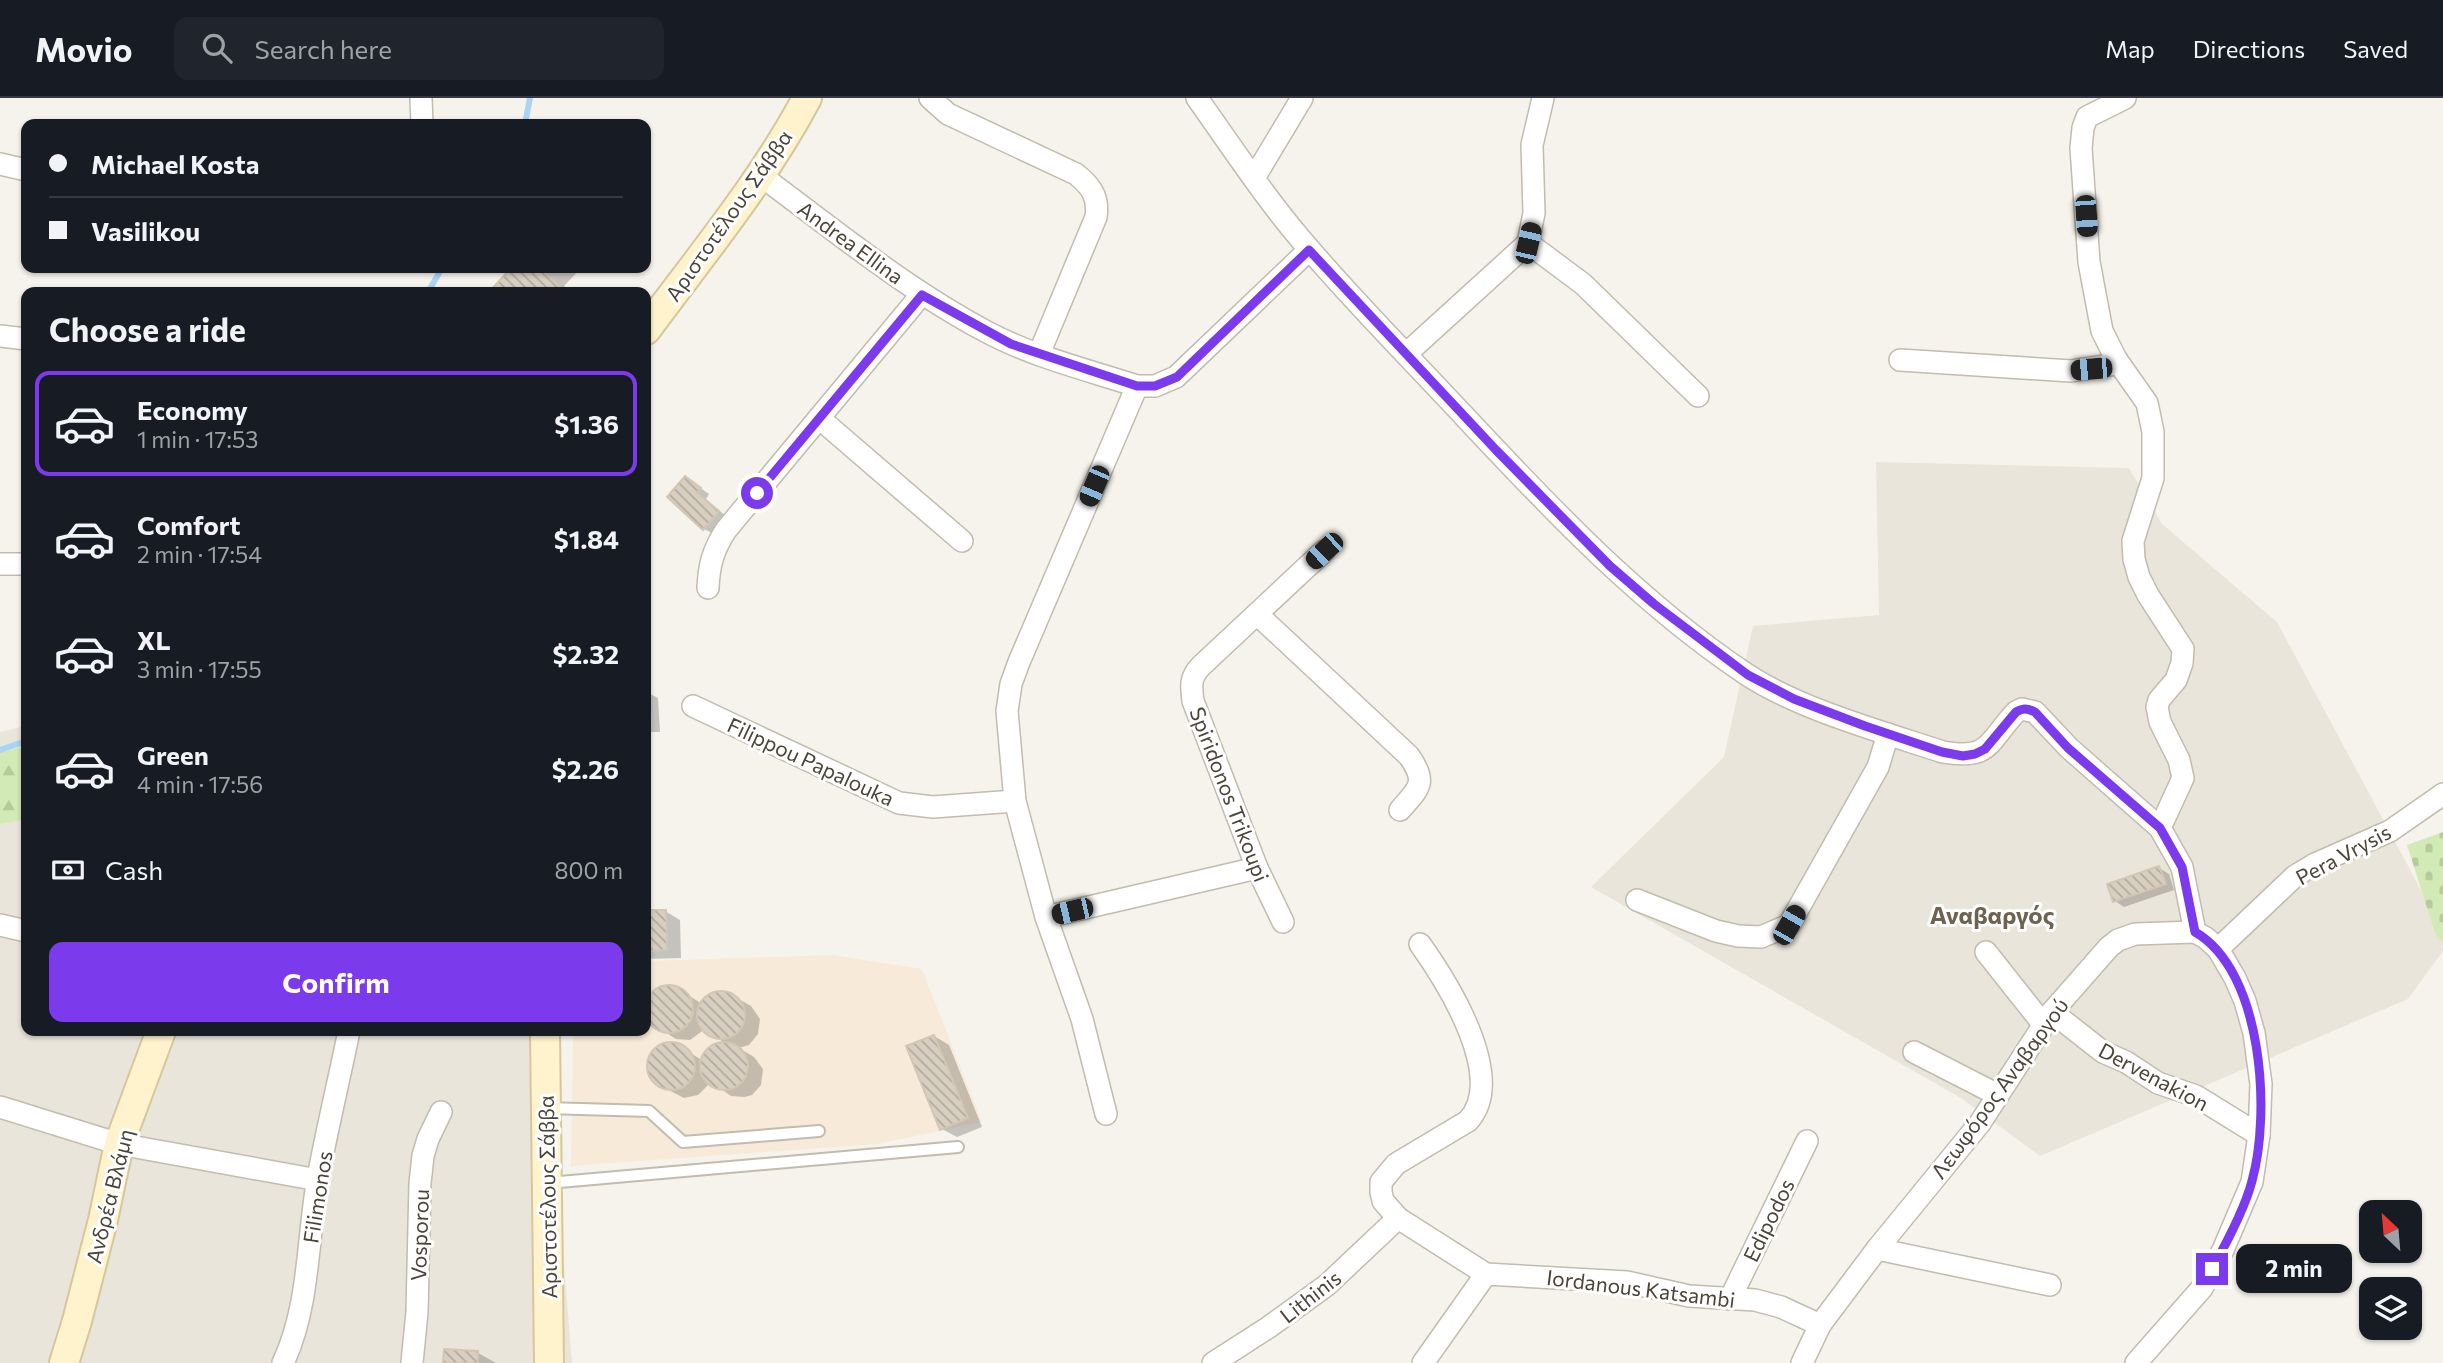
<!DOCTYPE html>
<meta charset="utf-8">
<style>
body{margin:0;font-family:Commissioner,sans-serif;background:#20242c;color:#f1f3f6;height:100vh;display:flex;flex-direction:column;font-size:26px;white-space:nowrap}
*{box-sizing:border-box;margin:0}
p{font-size:23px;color:#9ea1a6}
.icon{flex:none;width:38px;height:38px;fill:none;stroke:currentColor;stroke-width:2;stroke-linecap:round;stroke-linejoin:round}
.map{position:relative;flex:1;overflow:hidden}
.panel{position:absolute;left:21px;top:189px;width:630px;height:749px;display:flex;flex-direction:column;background:#171b24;border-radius:14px;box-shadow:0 2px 5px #0004}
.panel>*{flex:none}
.guide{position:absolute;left:21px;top:21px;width:630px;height:154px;border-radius:14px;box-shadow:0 2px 5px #0004;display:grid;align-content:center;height:154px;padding:0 28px;background:#171b24}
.needle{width:46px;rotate:334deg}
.tools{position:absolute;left:2359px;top:1102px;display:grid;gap:14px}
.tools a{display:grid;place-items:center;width:63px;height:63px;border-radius:14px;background:#171b24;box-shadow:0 2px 5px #0004;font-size:35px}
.end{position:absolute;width:32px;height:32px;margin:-16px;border:9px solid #7c3aed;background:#fff;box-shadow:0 0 0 4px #fff}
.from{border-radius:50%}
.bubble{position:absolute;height:49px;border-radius:14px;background:#171b24;box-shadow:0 2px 5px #0004;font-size:23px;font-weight:700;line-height:49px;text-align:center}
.car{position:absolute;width:21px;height:42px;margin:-21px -10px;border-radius:9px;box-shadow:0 0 5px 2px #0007;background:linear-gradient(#222 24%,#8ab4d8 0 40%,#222 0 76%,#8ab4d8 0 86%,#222 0)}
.guide b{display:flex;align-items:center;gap:24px;height:66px;font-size:26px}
.guide b+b{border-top:2px solid #363941}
.guide i{width:18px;height:18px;background:#f1f3f6}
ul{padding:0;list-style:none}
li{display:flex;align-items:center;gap:21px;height:105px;margin:0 14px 10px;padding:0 14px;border:4px solid transparent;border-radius:14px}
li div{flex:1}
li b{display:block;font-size:26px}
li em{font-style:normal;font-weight:700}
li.on{border-color:#7c3aed}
li>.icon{width:63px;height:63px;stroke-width:1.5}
h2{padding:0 28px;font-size:32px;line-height:84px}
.pay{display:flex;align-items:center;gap:18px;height:77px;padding:0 28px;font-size:26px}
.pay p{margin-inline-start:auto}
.action{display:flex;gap:14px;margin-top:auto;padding:14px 28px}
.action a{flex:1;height:80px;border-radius:14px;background:#7c3aed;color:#fff;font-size:28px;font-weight:700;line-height:80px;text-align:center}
header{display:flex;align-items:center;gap:42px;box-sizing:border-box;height:98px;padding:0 35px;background:#171b24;border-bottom:2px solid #363941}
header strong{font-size:33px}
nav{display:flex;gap:38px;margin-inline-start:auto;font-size:24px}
.search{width:490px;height:63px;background:#20242c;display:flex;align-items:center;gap:18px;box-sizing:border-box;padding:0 24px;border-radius:14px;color:#9ea1a6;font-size:26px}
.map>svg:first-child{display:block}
</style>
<header>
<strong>Movio</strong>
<div class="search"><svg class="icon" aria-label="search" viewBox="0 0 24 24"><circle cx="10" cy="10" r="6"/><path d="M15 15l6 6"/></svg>Search here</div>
<nav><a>Map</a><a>Directions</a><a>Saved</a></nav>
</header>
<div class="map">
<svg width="2443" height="1265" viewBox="0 0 2443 1265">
<defs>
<pattern id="forest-firs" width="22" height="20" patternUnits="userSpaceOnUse" patternTransform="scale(1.75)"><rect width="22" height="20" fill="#d2eab5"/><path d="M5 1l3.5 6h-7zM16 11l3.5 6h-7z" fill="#b6ca9c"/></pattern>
<pattern id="cemetery-stones" width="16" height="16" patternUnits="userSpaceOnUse" patternTransform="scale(1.75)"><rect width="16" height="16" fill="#d2eab5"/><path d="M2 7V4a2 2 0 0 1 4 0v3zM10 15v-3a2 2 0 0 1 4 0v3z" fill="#b6ca9c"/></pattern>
<pattern id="building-back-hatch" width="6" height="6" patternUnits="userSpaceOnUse" patternTransform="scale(1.75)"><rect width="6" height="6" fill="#d8cfc1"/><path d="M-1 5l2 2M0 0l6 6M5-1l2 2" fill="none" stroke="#b1aa9e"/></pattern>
</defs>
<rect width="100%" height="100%" fill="#f6f3ec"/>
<g fill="#eae5da">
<path d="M1876,364L2129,370L2162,426L2277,524L2443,833V853L2408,901L2040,1058L1961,1000L1591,789L1724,659L1753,528L1879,517Z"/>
<path d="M26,628V933H545L572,1265H0V634Z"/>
</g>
<path fill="#f7ead8" d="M832,857L922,871L982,1024L877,1046L571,1068L573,933H646V863Z"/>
<path fill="url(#forest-firs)" d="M26,649V721L0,726V654Z"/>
<path fill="url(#cemetery-stones)" d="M2443,734V843L2437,841L2407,747Z"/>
<g fill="#0003">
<path d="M514,170H581L564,188L571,194H491Z"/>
<path d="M686,380L709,396L706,401L728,420L714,436L704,431L669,399Z"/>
<path d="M646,594L658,600L660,634H646Z"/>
<path d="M2159,770L2169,776L2174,792L2124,809L2115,803Z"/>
<path d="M665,813L680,822L681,860L646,861V814Z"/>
<path d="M676,889L702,906L712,896L719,895L735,899L751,908L760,921L758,936L749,947L739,950L754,959L763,971L761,987L752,997L745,999L731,998L708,982V987L698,997L684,1000L655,985L648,972L650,958L661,948L677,946L703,963L704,958L715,947L726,946L705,931L690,942L676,941L660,931L649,921L647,907L649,901L660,890Z"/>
<path d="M934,938L949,947L982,1029L957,1039L942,1031Z"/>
<path d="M478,1255L496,1265H445Z"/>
</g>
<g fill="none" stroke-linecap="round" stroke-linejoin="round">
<g stroke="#a9d4f2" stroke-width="6">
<path d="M525,26L530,0"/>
<path d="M428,194L442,170"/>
<path d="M0,652L26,643"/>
</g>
</g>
<g fill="url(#building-back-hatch)" stroke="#d3c7b4" stroke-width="2">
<path d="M511,170H550L545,175L566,194H489Z"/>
<path d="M685,378L701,390L697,395L719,413L703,432L667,399Z"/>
<path d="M646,592H649L651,630H646Z"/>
<path d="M2159,768L2166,786L2113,804L2107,786Z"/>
<path d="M646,812H666L667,852L646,853Z"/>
<circle cx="669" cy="911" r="24"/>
<circle cx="721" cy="917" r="24"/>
<path d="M934,937L968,1020L940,1032L906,948Z"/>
<circle cx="724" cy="968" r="24"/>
<circle cx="671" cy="968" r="24"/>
<path d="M444,1251L478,1253V1265H443Z"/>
</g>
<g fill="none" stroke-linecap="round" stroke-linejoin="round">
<defs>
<g id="lane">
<path d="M546,1010L649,1013L683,1044L819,1033"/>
<path d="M548,1085L958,1049"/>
</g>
<g id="street">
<path d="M421,0L422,26"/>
<path d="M930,0L948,16L1076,76C1091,88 1099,99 1096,119L1039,256"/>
<path d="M1197,0C1234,52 1269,106 1311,153C1360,210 1414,264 1466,320C1552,412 1640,505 1746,576C1799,611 1882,634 1943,654C1991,662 1987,645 2016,614L2022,611L2035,614L2069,650L2160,730L2182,769L2195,834"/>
<path d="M2125,0L2087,19L2083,30L2081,50L2089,164L2102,233L2116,261L2147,305L2153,334V380L2133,443L2134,461L2139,479L2148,497L2183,551L2182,565L2176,582L2159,602L2157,609L2160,624L2179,662L2183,680L2160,730"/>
<path d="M0,66L26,72"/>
<path d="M760,77C834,132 906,191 987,234C1034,259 1088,272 1137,288H1155L1176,279L1309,152"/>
<path d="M1254,80L1302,0"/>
<path d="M1528,145L1583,186L1698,298"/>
<path d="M1528,145L1534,115L1532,47L1543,0"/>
<path d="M0,238L26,241"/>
<path d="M1406,256L1528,145"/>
<path d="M1900,262L2071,273L2110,267L2116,261"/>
<path d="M819,320L962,443"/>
<path d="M0,466H26"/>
<path d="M708,490C709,467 713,452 726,432L922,196"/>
<path d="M1257,516L1409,658C1428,685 1419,690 1400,712"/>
<path d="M693,608L899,705L933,709L1015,703"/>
<path d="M1637,802L1716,833L1738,838L1761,839L1789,827L1878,669L1888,636"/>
<path d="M1046,819L1257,770"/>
<path d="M1283,824L1257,770L1193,603C1191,588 1190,579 1201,568L1324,453"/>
<path d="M0,827L26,833"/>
<path d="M1420,846C1447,884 1508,980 1468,1023L1396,1066L1381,1084V1094L1383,1103L1398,1120L1486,1176L1627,1184L1689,1198L1755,1202L1781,1209L1820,1227"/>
<path d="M2218,851L2295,778L2315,766L2390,733L2443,696"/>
<path d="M1986,854L2043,926"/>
<path d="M2052,914L2103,954L2126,964L2158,985L2196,998L2259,1037"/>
<path d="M1914,954L1998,997"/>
<path d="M0,1009L119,1046L318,1082"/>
<path d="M1106,1016L1082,921L1046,819L1015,703L1007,613L1011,586L1019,564L1137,288"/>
<path d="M1877,1151L2050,1187"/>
<path d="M1730,1201L1807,1043"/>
<path d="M283,1265C310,1208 307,1141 318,1080C327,1031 339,982 349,933"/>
<path d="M412,1265L417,1214L420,1085L423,1058L428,1041L441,1014"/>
<path d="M1213,1265L1269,1229L1327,1187L1398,1120"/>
<path d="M1423,1265L1486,1176"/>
<path d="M1802,1265L1820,1227L1877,1151L1980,1025L2052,914L2109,849L2118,842L2135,836L2195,834L2206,840L2218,851L2235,880L2245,903L2254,935L2261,986L2259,1037L2252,1084L2223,1152L2202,1190L2136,1265"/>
</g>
<g id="secondary">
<path d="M646,232C702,156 763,83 807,0"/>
<path d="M545,933L549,1265"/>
<path d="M64,1265L77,1223L103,1122L119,1046L161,933"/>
</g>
</defs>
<use href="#lane" stroke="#c2bbae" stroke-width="14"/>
<use href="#street" stroke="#c2bbae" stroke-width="24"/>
<use href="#secondary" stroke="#d6c79b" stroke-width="32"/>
<use href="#lane" stroke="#fff" stroke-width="10"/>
<use href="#street" stroke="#fff" stroke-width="21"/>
<use href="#secondary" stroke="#fff3cd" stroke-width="28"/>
</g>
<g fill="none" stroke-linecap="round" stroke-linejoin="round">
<path stroke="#7c3aed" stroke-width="9" d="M757,395L922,197L1011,246L1137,288H1155L1177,279L1309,152L1496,352L1610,468L1654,506L1748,577L1794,601L1865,628L1942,654L1963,658L1975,656L1985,651L2016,614C2023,610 2027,610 2035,614L2068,650L2160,730L2182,769L2195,834C2263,873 2271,1015 2252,1083C2245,1110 2226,1146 2212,1171"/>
</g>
<g text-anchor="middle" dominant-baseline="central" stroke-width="6" stroke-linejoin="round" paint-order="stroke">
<g font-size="21" fill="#4b4439" stroke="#fff">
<text transform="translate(728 117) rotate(-55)">Αριστοτέλους Σάββα</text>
<text transform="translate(851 144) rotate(36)">Andrea Ellina</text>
<text transform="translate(811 663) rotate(25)">Filippou Papalouka</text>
<text transform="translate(1230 696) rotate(69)">Spiridonos Trikoupi</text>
<text transform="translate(2343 756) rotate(-28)">Pera Vrysis</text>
<text transform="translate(2154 978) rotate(28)">Dervenakion</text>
<text transform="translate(1999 990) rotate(-54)">Λεωφόρος Αναβαργού</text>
<text transform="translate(109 1098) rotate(-76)">Ανδρέα Βλάμη</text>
<text transform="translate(317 1099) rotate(-81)">Filimonos</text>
<text transform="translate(547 1099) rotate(-91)">Αριστοτέλους Σάββα</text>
<text transform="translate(1768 1122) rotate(-64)">Edipodos</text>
<text transform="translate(419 1137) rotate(-88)">Vosporou</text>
<text transform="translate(1641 1190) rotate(7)">Iordanous Katsambi</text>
<text transform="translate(1310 1198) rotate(-38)">Lithinis</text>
</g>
<g font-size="24" font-weight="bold" fill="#6e6250" stroke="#fff">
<text x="1992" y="816">Αναβαργός</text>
</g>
</g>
</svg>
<div class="tools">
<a><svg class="needle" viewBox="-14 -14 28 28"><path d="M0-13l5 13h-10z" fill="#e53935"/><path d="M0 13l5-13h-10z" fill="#9ea1a6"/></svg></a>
<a><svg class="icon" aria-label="layers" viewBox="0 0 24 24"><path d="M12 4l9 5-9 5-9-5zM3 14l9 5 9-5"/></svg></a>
</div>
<i class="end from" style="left:757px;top:395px"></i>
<i class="end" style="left:2212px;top:1171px"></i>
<div class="bubble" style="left:2236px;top:1146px;width:116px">2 min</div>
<i class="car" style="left:2086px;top:118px;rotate:176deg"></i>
<i class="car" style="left:1528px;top:145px;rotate:13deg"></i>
<i class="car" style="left:2091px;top:271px;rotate:265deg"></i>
<i class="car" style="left:1094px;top:388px;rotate:203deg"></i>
<i class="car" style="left:1324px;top:453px;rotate:227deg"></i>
<i class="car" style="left:1072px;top:813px;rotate:257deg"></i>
<i class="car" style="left:1789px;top:827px;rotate:30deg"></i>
<div class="guide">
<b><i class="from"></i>Michael Kosta</b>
<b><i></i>Vasilikou</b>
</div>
<section class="panel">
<h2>Choose a ride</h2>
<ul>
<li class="on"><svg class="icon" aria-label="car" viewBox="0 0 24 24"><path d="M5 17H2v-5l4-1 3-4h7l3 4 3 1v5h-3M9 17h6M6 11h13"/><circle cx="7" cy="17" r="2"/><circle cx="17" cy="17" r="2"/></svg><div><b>Economy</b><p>1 min · 17:53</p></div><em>$1.36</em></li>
<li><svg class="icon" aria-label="car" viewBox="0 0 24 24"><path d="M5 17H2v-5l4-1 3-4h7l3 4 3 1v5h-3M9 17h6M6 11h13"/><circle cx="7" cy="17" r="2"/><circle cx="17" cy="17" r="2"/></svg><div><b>Comfort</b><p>2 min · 17:54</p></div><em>$1.84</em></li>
<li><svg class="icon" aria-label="car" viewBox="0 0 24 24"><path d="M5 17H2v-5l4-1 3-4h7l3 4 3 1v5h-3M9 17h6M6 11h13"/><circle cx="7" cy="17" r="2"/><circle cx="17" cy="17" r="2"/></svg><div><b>XL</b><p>3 min · 17:55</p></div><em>$2.32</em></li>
<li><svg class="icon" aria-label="car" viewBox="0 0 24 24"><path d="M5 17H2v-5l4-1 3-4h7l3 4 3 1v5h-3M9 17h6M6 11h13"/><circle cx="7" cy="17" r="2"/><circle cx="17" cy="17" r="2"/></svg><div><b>Green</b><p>4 min · 17:56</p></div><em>$2.26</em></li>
</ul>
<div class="pay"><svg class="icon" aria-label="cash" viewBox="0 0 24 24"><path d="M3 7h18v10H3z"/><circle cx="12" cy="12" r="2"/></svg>Cash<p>800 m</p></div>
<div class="action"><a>Confirm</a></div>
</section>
</div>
